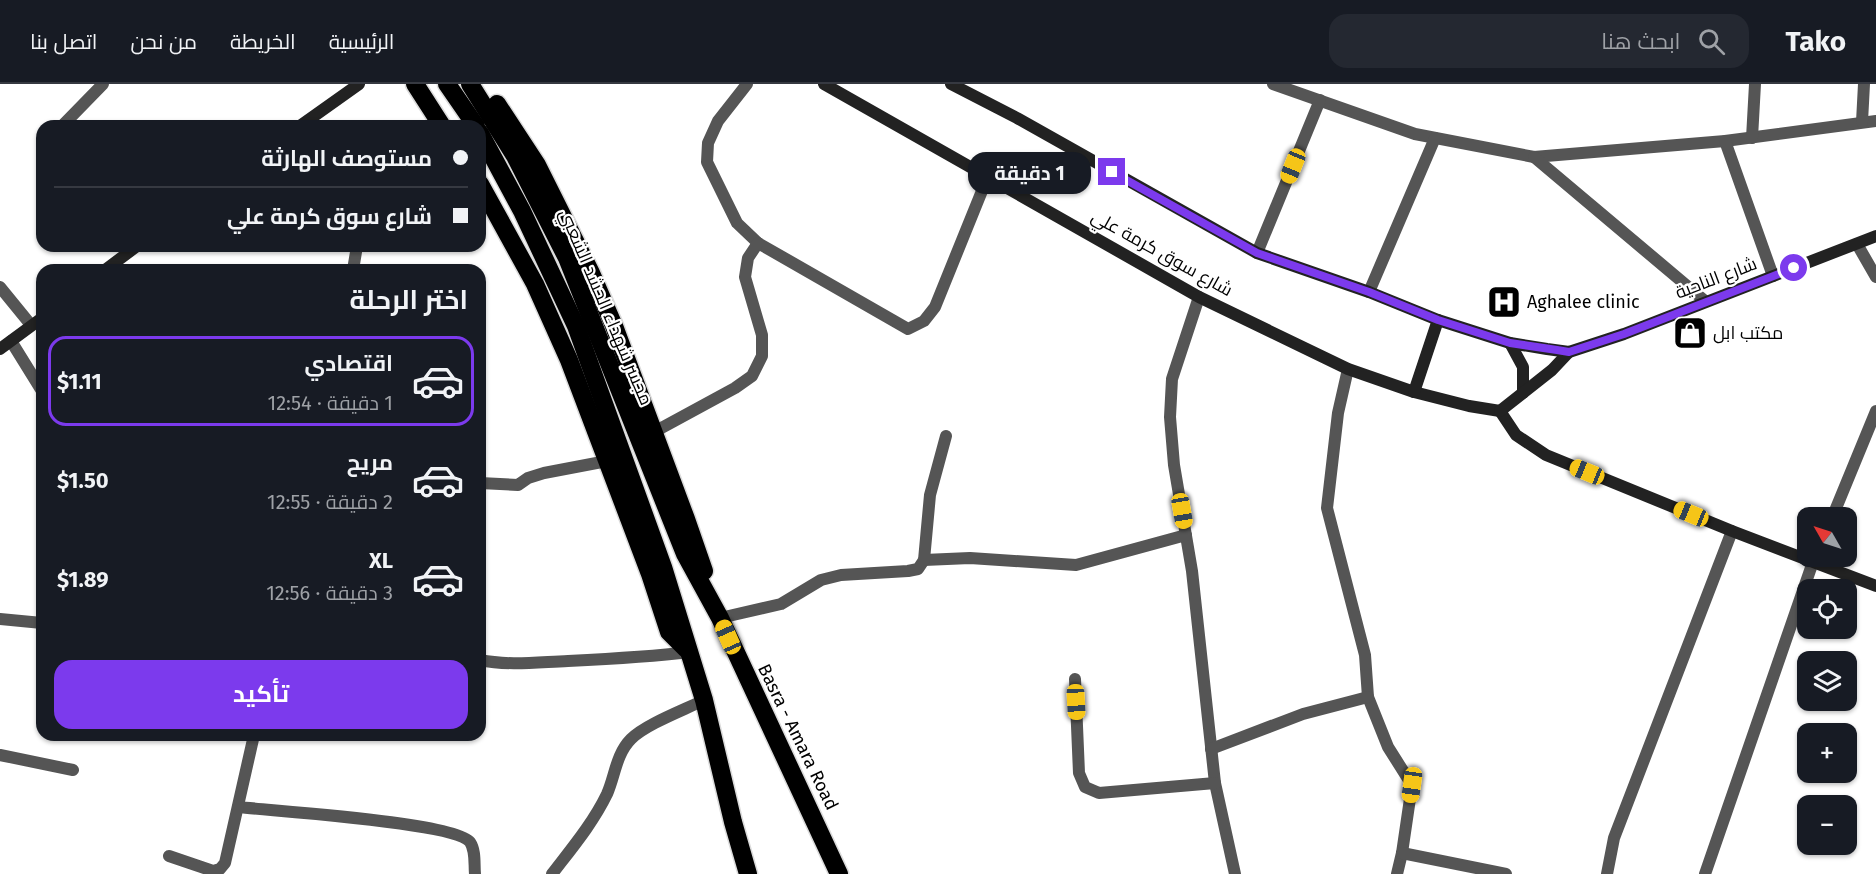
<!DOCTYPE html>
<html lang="ar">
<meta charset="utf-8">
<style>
body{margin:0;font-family:"Fira Sans",Cairo,sans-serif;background:#242831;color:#f1f3f6;direction:rtl;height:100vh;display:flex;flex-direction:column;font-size:22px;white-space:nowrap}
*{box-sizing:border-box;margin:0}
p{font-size:20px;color:#9ea1a6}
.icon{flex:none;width:33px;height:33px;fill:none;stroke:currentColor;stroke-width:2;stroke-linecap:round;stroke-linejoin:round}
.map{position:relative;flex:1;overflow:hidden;direction:ltr}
.details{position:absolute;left:36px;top:180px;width:450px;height:477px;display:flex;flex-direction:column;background:#171b24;border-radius:18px;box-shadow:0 2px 4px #0004;direction:rtl}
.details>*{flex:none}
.banner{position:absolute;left:36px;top:36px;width:450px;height:132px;border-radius:18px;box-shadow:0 2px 4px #0004;direction:rtl;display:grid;align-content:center;height:132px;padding:0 18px;background:#171b24}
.needle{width:39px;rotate:309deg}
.tools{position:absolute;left:1797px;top:423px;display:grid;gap:12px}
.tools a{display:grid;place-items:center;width:60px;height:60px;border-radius:12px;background:#171b24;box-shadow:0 2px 4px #0004;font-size:30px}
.end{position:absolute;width:27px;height:27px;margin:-14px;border:8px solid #7c3aed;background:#fff;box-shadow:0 0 0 3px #fff}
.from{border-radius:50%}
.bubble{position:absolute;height:42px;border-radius:18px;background:#171b24;box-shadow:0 2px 4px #0004;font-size:20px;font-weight:700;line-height:42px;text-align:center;direction:rtl}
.car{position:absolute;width:18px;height:36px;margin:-18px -9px;border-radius:8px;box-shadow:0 0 4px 2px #0007;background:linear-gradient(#f5c518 24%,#345 0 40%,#f5c518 0 76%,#345 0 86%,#f5c518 0)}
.banner b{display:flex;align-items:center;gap:21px;height:57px;font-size:22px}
.banner b+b{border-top:2px solid #363941}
.banner i{width:15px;height:15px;background:#f1f3f6}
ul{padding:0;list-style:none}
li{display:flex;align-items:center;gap:18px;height:90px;margin:0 12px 9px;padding:0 6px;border:3px solid transparent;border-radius:18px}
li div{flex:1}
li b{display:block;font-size:22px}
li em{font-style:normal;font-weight:700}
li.selected{border-color:#7c3aed}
li>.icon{width:54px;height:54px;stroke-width:1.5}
h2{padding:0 18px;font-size:27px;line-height:72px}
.primary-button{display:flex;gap:12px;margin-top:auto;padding:12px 18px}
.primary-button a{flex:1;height:69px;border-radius:18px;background:#7c3aed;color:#fff;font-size:24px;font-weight:700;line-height:69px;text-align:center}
header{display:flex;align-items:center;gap:36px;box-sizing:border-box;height:84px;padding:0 30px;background:#171b24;border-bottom:2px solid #363941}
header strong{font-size:28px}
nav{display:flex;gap:33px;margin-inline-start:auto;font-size:21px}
.search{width:420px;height:54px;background:#242831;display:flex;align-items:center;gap:15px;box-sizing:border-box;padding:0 21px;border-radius:18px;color:#9ea1a6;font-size:22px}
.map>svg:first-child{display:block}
</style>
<header>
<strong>Tako</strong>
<div class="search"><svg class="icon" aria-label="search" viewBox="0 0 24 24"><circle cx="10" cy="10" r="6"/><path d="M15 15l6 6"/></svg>ابحث هنا</div>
<nav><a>الرئيسية</a><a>الخريطة</a><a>من نحن</a><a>اتصل بنا</a></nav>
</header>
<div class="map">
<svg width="1876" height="790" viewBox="0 0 1876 790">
<rect width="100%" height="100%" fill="#fff"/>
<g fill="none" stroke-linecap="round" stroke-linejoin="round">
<defs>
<g id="highway">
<path d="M415,0L442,42"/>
<path d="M447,0L476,42"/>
<path d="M470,0L515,72L567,174L685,470L720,534L839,790"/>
<path d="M497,20L537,81L591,189L614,242L686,435L704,487"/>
<path d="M480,49L522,127L576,242L663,483L704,616L733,738L748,790"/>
<path d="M480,100L535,200L569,276L650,490L669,548L686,565"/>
</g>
</defs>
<use href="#highway" stroke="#dbdbdb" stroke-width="21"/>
<g stroke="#555" stroke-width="12">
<path d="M747,0L718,37L708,59L707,78L737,139L758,159L908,245L924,237L935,223L988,92"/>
<path d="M1273,0L1415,50L1534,73L1725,57L1876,37"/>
<path d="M1862,38L1864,0"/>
<path d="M63,41L103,0"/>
<path d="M1752,54L1755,0"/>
<path d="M1725,57L1773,192"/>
<path d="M1534,73L1705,217"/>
<path d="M1857,160L1876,193"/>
<path d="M1257,169L1320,16"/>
<path d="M353,186L357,162"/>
<path d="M0,203L31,241"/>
<path d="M1369,208L1435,54"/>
<path d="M1199,213L1172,295L1170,333L1174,381L1192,487L1215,699L1235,790"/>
<path d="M11,257L42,307"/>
<path d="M1348,285L1338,329L1327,424L1365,571L1368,613L1388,663L1412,701L1402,769L1397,790"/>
<path d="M654,348L735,304L752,292L762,272V251L745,193L748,174L758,159"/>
<path d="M480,399L518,401L528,394L544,389L607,377"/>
<path d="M1832,434L1876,327"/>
<path d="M924,476L970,474L1076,481L1186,451"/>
<path d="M720,534L781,520L821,496L841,491L908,487L918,485L924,476L930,411L946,352"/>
<path d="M0,535L42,539"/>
<path d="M480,576C509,582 539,578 568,577C609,575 649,573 689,568"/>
<path d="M1075,595L1079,689L1085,703L1099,709L1215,699"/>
<path d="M1211,665L1303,630L1368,613"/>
<path d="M0,671L73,686"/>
<path d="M239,723C273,727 455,738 470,758C476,767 474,780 475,790"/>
<path d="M1402,769L1506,790"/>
<path d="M169,772L213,787L220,785L225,779L254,651"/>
<path d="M552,790C572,764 593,739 607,710C615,692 616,670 631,655C646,640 684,626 704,616"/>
<path d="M1607,790L1614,754L1732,447"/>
<path d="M1705,790L1815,472"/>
</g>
<g stroke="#222" stroke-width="12">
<path d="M824,0L1199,213L1348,285L1414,308L1469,322L1500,327"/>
<path d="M951,0L1017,34L1257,169L1369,208L1438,236L1510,259L1547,265L1569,268L1624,250L1876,152"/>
<path d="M300,42L359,0"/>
<path d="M105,186L137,162"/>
<path d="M1510,259L1523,283V309"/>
<path d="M0,265L42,234"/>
<path d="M1414,308L1438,236"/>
<path d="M1500,327L1516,351L1546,371L1732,447L1876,502"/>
<path d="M1500,327L1552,286L1569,268"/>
</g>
<use href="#highway" stroke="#000" stroke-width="18"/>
</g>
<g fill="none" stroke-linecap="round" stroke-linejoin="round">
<path stroke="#7c3aed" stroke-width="8" d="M1112,88L1257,169L1369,208L1438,236L1510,259L1557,266L1569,268L1624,250L1794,184"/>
</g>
<defs>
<symbol id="hospital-square" viewBox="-11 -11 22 22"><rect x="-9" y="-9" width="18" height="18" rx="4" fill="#000" stroke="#fff"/><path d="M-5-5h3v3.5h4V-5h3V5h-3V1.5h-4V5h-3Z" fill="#fff"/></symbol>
<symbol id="shop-square" viewBox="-11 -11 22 22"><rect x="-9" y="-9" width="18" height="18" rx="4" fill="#000" stroke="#fff"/><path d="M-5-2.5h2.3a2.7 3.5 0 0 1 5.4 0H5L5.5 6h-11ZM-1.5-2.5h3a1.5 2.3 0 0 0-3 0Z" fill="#fff"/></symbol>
</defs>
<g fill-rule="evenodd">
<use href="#hospital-square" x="1485" y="199" width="38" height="38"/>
<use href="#shop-square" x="1671" y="230" width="38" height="38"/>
</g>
<g text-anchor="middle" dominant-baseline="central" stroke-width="4.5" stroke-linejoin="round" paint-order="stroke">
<g font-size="18" fill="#000" stroke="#fff">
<text transform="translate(1162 169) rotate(29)">شارع سوق كرمة علي</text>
<text transform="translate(1716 194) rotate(-21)">شارع الناحية</text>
<text transform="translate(606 223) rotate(67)">مجسر شهداء الحشد الشعبي</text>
<text transform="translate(798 653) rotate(64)">Basra - Amara Road</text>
</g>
<g font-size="18" fill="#000" stroke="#fff" text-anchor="start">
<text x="1527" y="218">Aghalee clinic</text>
<text x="1713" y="249">مكتب ابل</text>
</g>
</g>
</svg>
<div class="tools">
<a><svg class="needle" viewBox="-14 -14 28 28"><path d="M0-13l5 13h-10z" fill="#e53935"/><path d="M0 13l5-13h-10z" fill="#9ea1a6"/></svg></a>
<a><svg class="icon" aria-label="locate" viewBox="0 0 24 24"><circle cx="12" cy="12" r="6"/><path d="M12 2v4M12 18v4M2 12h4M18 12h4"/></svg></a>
<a><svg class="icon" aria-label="layers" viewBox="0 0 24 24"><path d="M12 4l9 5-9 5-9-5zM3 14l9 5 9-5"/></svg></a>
<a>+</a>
<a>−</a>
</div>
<i class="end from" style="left:1794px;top:184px"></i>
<i class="end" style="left:1112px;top:88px"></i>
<div class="bubble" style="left:968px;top:68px;width:123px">1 دقيقة</div>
<i class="car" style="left:1293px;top:82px;rotate:202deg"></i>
<i class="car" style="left:1587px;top:388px;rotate:292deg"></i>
<i class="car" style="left:1182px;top:427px;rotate:170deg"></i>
<i class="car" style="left:1691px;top:430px;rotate:292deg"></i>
<i class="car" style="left:728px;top:553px;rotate:336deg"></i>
<i class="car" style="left:1076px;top:618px;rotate:177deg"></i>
<i class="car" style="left:1412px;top:701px;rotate:188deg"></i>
<div class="banner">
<b><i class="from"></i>مستوصف الهارثة</b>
<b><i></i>شارع سوق كرمة علي</b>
</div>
<section class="details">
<h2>اختر الرحلة</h2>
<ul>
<li class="selected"><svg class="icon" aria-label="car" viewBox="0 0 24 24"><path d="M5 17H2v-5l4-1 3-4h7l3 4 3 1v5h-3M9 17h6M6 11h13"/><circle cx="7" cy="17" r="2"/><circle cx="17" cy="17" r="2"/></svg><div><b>اقتصادي</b><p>1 دقيقة · 12:54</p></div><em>$1.11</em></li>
<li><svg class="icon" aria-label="car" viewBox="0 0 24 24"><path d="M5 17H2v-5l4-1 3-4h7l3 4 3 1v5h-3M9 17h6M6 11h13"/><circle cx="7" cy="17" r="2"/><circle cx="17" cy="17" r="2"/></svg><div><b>مريح</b><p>2 دقيقة · 12:55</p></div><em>$1.50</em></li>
<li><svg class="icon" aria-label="car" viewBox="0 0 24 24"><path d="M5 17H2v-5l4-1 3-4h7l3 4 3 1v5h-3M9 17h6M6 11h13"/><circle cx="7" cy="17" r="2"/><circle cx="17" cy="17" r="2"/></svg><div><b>XL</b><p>3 دقيقة · 12:56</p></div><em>$1.89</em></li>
</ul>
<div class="primary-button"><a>تأكيد</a></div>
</section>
</div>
